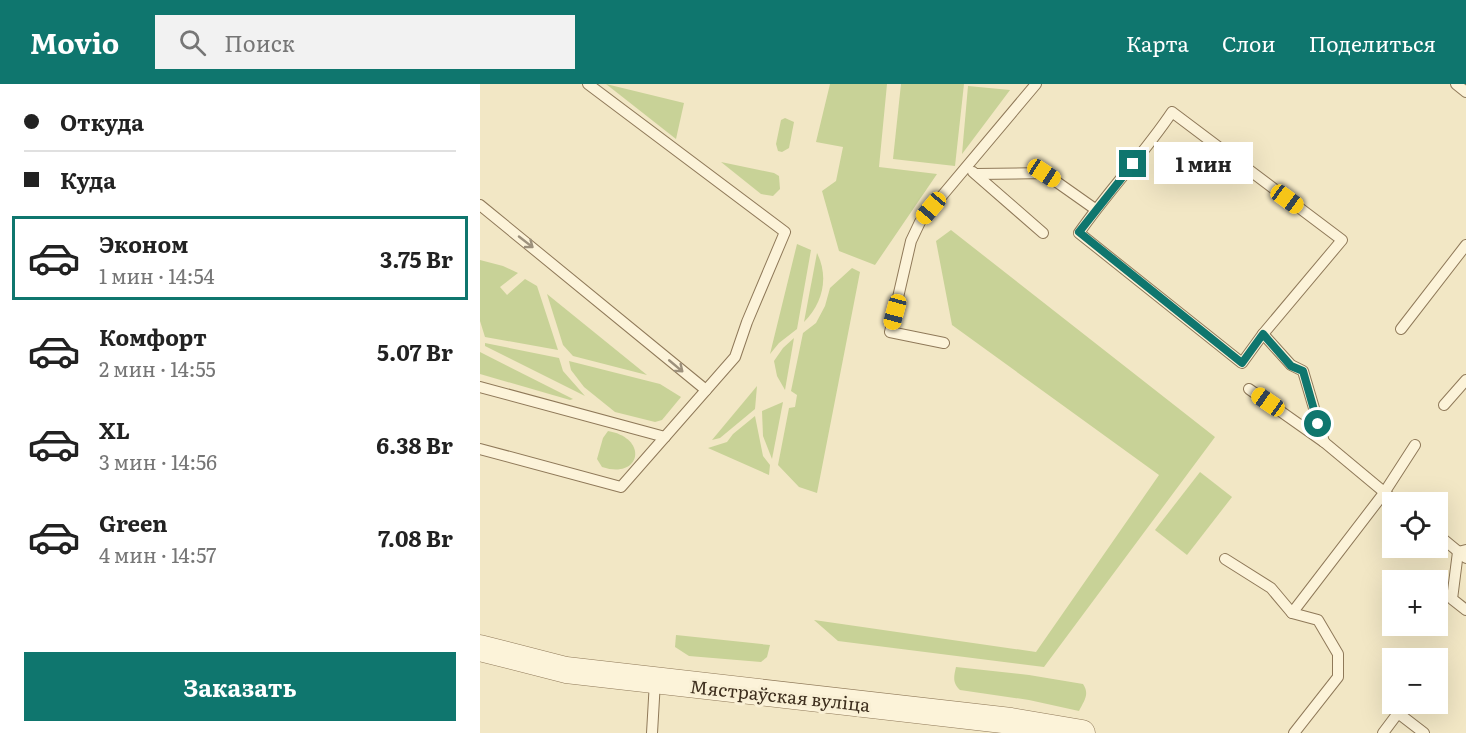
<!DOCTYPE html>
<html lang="ru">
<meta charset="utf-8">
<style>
body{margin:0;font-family:Literata,serif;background:#f2f2f2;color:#222;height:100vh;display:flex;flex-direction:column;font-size:22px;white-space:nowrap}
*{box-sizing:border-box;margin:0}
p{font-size:20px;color:#767676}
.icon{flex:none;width:33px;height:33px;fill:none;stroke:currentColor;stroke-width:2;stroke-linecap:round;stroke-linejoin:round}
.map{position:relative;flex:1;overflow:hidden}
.sheet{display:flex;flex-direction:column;background:#fff;width:480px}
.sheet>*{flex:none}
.hud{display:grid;align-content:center;height:132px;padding:0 24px;background:#fff}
.fabs{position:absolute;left:902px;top:408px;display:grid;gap:12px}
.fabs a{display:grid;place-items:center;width:66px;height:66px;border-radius:0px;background:#fff;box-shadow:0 6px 24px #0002;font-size:30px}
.end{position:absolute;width:27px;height:27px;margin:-14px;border:8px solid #0f766e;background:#fff;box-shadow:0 0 0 3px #fff}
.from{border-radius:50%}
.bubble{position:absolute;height:42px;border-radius:0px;background:#fff;box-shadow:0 6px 24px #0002;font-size:20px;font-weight:700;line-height:42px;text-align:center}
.car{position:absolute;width:18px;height:36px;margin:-18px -9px;border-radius:8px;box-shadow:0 0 4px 2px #0007;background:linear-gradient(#f5c518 24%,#345 0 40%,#f5c518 0 76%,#345 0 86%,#f5c518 0)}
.hud b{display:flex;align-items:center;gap:21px;height:57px;font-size:22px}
.hud b+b{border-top:2px solid #e0e0e0}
.hud i{width:15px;height:15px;background:#222}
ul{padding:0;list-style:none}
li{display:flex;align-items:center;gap:18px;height:84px;margin:0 12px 9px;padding:0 12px;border:3px solid transparent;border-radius:0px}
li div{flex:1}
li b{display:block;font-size:22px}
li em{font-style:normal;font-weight:700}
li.active{border-color:#0f766e}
li>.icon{width:54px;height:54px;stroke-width:1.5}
.button{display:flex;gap:12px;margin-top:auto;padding:12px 24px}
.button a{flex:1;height:69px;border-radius:0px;background:#0f766e;color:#fff;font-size:24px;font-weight:700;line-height:69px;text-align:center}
header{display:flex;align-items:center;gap:36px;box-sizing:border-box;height:84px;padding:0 30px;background:#0f766e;color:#fff}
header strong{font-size:28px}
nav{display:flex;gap:33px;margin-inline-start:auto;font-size:21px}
.search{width:420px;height:54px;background:#f2f2f2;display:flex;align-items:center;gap:15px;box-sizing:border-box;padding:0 21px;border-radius:0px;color:#767676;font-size:22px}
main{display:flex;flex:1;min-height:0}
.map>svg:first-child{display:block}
</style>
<header>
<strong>Movio</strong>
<div class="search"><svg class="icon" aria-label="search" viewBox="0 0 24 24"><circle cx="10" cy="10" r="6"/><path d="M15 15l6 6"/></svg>Поиск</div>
<nav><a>Карта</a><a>Слои</a><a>Поделиться</a></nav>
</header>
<main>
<section class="sheet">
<div class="hud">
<b><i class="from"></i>Откуда</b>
<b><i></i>Куда</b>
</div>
<ul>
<li class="active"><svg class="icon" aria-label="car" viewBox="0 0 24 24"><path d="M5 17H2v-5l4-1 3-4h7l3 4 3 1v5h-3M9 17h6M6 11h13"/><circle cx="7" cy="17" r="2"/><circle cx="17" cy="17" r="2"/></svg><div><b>Эконом</b><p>1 мин · 14:54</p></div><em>3.75 Br</em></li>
<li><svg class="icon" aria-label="car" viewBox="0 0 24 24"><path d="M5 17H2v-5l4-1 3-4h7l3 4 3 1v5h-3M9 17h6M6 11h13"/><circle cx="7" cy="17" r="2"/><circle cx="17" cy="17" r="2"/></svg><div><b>Комфорт</b><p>2 мин · 14:55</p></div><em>5.07 Br</em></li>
<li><svg class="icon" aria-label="car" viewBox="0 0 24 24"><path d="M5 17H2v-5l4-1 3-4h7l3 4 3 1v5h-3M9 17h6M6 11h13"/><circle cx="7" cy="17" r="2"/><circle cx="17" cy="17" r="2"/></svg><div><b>XL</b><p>3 мин · 14:56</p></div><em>6.38 Br</em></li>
<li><svg class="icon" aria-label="car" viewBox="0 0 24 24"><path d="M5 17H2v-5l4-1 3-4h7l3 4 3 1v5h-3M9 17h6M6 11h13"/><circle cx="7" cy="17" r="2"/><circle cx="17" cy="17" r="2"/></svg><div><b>Green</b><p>4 мин · 14:57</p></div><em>7.08 Br</em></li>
</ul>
<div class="button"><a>Заказать</a></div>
</section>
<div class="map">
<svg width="986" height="649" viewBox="0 0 986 649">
<rect width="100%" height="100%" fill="#f2e7c5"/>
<g fill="#c8d297">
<path d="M126,0L204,19L196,55Z"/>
<path d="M350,0H407L399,83L457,90L395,181L359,167L342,107L356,97L363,63L336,58Z"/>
<path d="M421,0H484L475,82L413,75Z"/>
<path d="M488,2L530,6L482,70Z"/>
<path d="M305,34L314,38L309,64L302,68L298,67L296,60L301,36Z"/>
<path d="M241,78L294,89L299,92L300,105L293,112L281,110Z"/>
<path d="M471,146L735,353L564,583L358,557L334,536L556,568L679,391L472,241L456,157Z"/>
<path d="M317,160L331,166L317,245L299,259L290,270Z"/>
<path d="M337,169C349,193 343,219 324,238Z"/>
<path d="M0,176L23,182L38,189L20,203L27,211L45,195L57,202L78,266L5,253L0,237Z"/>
<path d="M372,184L380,188L337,409L319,403L298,381L309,324L315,323L317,311L311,307L323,249L336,239L345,222L350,204Z"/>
<path d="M67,210L167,291L93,272L83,261Z"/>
<path d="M314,254L305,306L297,292L294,277L303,264Z"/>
<path d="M5,259L79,274L83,287L105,312L5,262Z"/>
<path d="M0,268L93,315L90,316L0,290Z"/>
<path d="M89,277L180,300L201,313L182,336L175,338L135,328L104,303L91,286Z"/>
<path d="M277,302L275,325L240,354L232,356Z"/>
<path d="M303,318L292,375L283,352L282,327Z"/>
<path d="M275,332L283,372L290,381L289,391L228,364L247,358L253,350Z"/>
<path d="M128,347C169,354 161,396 122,383L117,375L123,354Z"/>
<path d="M720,388L752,413L707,471L675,446Z"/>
<path d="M196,551L290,561L287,573L281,578L209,572L195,563Z"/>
<path d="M476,583L549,591L603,600C610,610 604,617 599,627L549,616L480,606C472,599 474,592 476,583Z"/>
</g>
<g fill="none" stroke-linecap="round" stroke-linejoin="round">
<defs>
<g id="service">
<path d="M976,0L986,8"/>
<path d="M692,28L862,156L783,250L762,279L599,149C628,107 664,70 692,28Z"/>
<path d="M493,88L563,149"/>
<path d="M496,90L564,89L615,125"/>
<path d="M0,121L226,306"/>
<path d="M921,245L986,161"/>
<path d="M783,250L811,281L823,287L844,358"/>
<path d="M464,259L410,248L431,157L440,138L556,0"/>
<path d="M0,303L185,353"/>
<path d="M769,305L844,358L916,418"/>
<path d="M964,321L986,296"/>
<path d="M0,365L141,403L255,273L267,238L305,148L108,0"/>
<path d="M957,450L986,474"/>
<path d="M986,466L978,468L972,515L986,526"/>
<path d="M745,475L791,504L812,529"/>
<path d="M172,649L175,597"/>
<path d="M814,649L858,593V570L838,536L812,529L904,409L935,361"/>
<path d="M903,649L918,629L944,649"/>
</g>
<path id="tertiary" d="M0,564L86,586L531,637L602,649"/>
</defs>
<use href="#service" stroke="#8f7959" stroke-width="12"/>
<use href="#tertiary" stroke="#8f7959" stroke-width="27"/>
<use href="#service" stroke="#fcf3d9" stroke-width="10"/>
<use href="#tertiary" stroke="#fcf3d9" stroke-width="26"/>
</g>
<defs><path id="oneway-shaft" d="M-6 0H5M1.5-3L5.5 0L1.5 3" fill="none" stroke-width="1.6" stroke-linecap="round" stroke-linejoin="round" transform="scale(1.5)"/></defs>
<g stroke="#9d917c">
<use href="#oneway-shaft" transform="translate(46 158) rotate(38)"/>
<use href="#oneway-shaft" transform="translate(196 282) rotate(40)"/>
</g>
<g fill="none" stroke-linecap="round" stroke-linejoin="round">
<path stroke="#0f766e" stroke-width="8" d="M653,80L599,148L762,279L783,250L811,282L823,287L838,340"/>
</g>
<g text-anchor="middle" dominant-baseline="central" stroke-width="6" stroke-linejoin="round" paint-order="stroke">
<g font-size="18" fill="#3e2f1e" stroke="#f9f0d5">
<text transform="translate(300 611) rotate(6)">Мястраўская вуліца</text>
</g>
</g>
</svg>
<div class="fabs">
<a><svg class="icon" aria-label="locate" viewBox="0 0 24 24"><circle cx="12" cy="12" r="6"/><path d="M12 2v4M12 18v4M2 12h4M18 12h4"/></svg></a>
<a>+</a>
<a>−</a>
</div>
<i class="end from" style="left:838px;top:340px"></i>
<i class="end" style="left:653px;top:80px"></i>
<div class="bubble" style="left:674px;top:58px;width:99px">1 мин</div>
<i class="car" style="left:564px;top:89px;rotate:123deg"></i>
<i class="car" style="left:807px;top:115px;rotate:126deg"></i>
<i class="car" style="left:451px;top:124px;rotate:220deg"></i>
<i class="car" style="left:415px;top:228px;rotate:195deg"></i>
<i class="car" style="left:788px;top:318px;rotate:305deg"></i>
</div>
</main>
